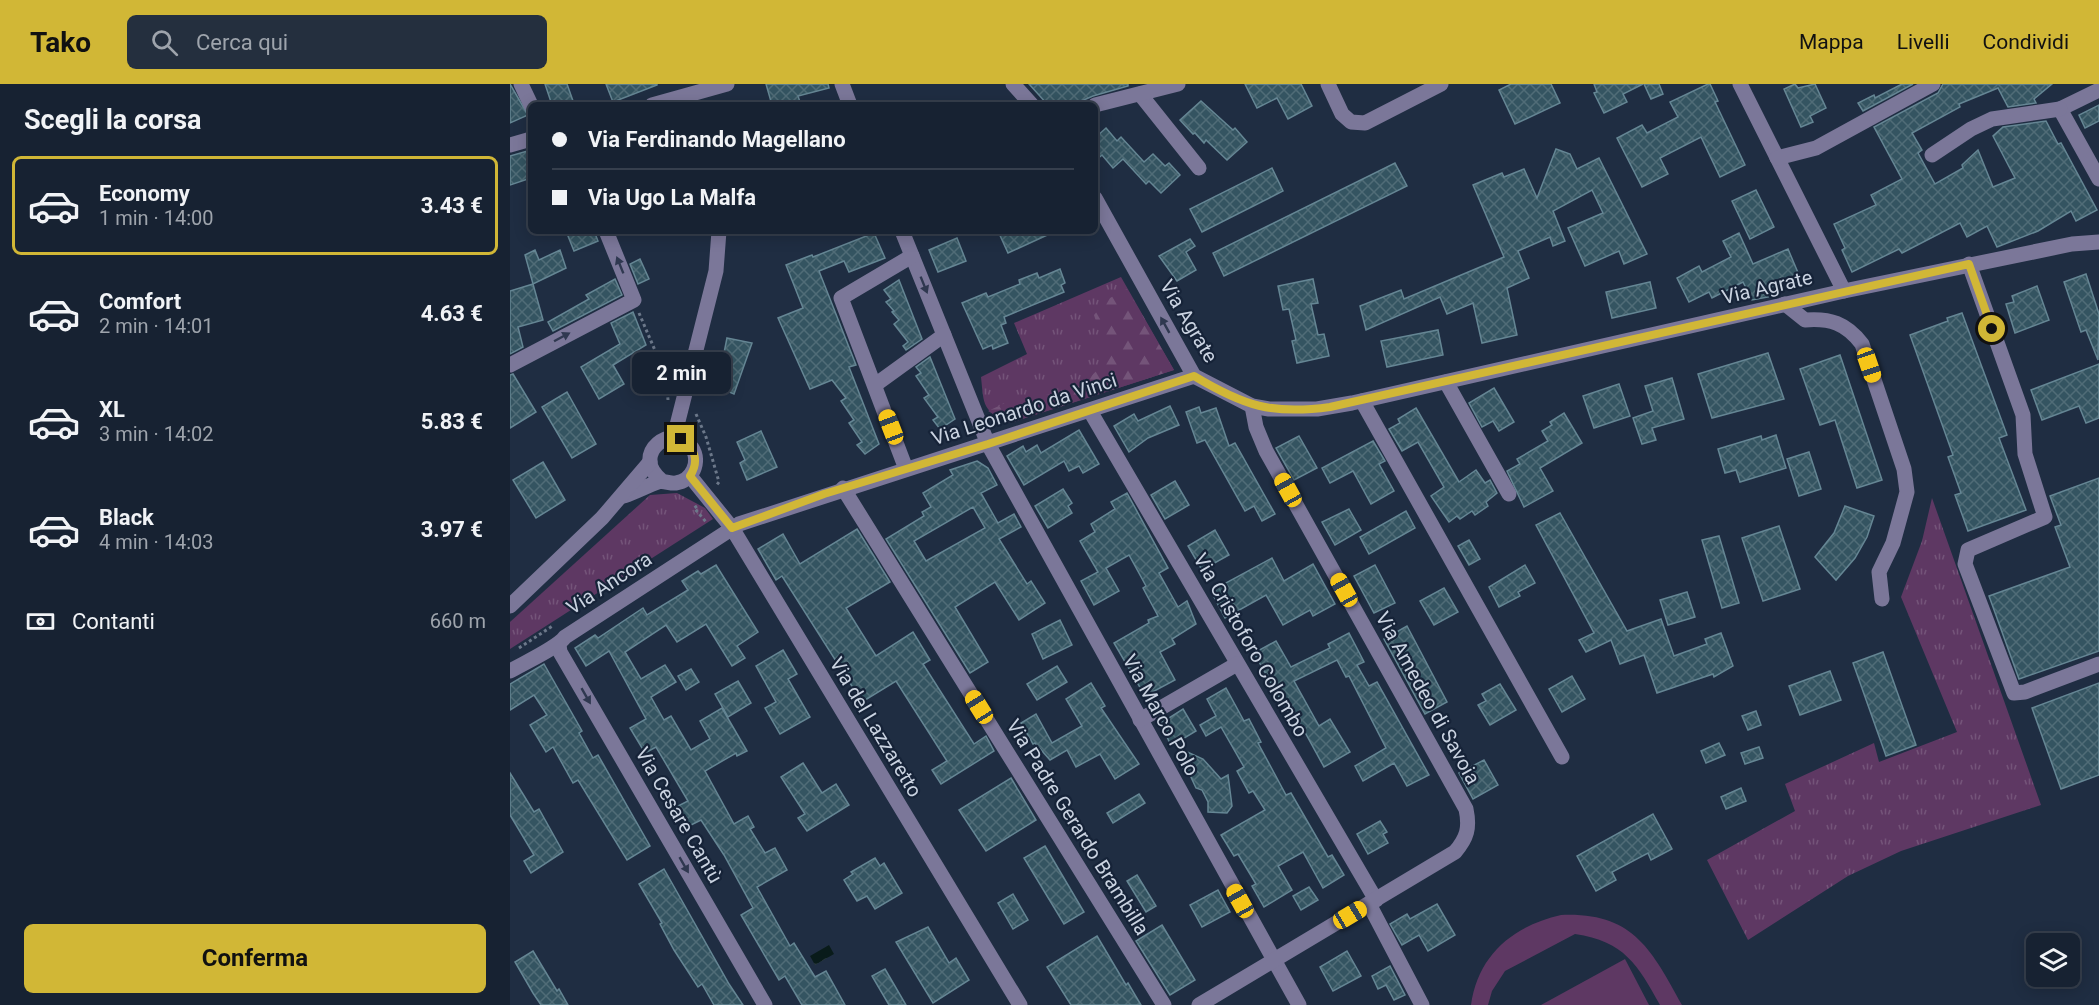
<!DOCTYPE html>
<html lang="it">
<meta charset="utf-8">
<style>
body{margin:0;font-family:Roboto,sans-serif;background:#242f3e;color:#f1f3f6;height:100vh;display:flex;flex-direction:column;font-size:22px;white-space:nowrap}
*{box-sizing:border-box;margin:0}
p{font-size:20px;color:#9ea4ac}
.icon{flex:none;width:33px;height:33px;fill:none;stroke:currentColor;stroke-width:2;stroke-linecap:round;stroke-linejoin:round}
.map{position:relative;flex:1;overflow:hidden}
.details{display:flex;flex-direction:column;background:#172232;width:510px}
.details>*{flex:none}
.guide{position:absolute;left:18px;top:18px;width:570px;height:132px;border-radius:9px;box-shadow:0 3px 15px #0003,0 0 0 2px #363f4d;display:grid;align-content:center;height:132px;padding:0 24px;background:#172232}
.tools{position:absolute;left:1516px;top:849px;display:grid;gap:12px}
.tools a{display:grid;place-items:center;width:54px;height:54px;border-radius:9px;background:#172232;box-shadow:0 3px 15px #0003,0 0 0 2px #363f4d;font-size:30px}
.end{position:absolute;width:27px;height:27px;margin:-14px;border:8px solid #d1b736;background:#111;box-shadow:0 0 0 3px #111}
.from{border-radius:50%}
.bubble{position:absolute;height:42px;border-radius:9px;background:#172232;box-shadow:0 3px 15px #0003,0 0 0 2px #363f4d;font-size:20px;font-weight:700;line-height:42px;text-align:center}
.car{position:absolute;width:18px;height:36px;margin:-18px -9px;border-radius:8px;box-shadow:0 0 4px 2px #0007;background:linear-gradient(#f5c518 24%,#345 0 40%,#f5c518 0 76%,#345 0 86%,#f5c518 0)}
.guide b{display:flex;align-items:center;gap:21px;height:57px;font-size:22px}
.guide b+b{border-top:2px solid #363f4d}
.guide i{width:15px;height:15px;background:#f1f3f6}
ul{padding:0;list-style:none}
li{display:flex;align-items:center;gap:18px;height:99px;margin:0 12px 9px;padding:0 12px;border:3px solid transparent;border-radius:9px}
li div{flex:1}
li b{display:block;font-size:22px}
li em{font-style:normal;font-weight:700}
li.selected{border-color:#d1b736}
li>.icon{width:54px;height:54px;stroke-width:1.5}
h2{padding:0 24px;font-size:27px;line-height:72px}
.pay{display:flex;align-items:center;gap:15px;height:66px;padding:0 24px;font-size:22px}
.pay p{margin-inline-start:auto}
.primary-button{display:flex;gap:12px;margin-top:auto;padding:12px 24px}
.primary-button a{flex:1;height:69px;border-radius:9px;background:#d1b736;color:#111;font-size:24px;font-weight:700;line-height:69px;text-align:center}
header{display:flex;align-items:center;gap:36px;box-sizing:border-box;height:84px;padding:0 30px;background:#d1b736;color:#111}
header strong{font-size:28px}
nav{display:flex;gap:33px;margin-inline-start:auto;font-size:21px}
.search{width:420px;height:54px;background:#242f3e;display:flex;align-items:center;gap:15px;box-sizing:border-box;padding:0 21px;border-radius:9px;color:#9ea4ac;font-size:22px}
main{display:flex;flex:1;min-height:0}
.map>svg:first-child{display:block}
</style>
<header>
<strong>Tako</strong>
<div class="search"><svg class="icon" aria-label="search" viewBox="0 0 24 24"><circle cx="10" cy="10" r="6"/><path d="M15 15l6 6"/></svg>Cerca qui</div>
<nav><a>Mappa</a><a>Livelli</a><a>Condividi</a></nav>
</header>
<main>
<section class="details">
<h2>Scegli la corsa</h2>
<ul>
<li class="selected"><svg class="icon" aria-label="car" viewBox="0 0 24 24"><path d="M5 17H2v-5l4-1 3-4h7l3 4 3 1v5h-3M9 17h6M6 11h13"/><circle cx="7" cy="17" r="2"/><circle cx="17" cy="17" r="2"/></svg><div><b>Economy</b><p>1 min · 14:00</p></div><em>3.43 €</em></li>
<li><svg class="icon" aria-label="car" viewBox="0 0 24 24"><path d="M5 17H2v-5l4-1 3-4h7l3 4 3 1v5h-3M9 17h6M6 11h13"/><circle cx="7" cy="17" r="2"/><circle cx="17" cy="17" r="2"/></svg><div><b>Comfort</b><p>2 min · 14:01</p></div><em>4.63 €</em></li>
<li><svg class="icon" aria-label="car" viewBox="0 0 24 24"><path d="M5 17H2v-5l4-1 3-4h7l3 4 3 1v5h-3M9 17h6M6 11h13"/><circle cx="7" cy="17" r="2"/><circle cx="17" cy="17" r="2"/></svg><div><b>XL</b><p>3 min · 14:02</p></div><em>5.83 €</em></li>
<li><svg class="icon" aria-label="car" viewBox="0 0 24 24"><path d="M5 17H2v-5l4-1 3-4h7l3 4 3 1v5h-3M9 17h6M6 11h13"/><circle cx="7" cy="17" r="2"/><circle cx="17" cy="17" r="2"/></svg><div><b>Black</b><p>4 min · 14:03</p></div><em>3.97 €</em></li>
</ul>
<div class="pay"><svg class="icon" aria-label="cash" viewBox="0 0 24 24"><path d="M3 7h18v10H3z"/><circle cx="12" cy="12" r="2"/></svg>Contanti<p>660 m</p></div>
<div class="primary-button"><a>Conferma</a></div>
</section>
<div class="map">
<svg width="1589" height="921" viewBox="0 0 1589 921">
<defs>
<pattern id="grass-tufts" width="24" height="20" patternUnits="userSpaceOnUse" patternTransform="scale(1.5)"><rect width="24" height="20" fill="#5e3863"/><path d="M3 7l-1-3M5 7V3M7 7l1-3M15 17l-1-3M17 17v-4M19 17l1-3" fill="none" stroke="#745479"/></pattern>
<pattern id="forest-firs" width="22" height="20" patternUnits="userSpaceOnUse" patternTransform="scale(1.5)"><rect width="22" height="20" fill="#5e3863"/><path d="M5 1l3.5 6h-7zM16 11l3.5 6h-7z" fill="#745479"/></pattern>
<pattern id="water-waves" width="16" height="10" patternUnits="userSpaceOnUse" patternTransform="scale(1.5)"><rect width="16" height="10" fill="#091b1a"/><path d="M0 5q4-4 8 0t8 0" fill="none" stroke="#2c3b3b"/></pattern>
<pattern id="building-cross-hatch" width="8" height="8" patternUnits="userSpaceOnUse" patternTransform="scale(1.5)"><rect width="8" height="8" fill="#345461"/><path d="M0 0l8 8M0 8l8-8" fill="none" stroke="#506c77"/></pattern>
</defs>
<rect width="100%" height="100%" fill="#1f2d42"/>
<g fill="url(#grass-tufts)">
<path d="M611,193L664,286L500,339C472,327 474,321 471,293L517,270L504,239Z"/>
<path d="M167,409L195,424L203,435L0,565V538L140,411Z"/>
<path d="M1422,414L1531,721L1391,767L1338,792L1238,856L1197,776L1285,727L1275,700L1364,659L1369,678L1447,648L1391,513L1412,457Z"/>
</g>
<path fill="url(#forest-firs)" d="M617,205L664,286L500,339L478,327L504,315L528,313L552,307L581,292L592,282L596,269L584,231L598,215Z"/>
<g fill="#5e3863">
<path d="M1051,831C1123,828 1141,865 1172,921H1150C1128,881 1114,857 1065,850L995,887L982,907L978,921H961C968,871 1003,842 1051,831Z"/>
<path d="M1115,875L1139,921H1031Z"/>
</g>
<path fill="url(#water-waves)" d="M319,861L324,870L305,881L300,872Z"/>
<g fill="url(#building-cross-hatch)" stroke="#658694" stroke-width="1.5" fill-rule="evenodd">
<path d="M0,0L18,31L0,39Z"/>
<path d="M35,0H57L63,17L42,21Z"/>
<path d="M96,0H147V1L103,18Z"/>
<path d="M256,0H318L319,4L288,12L290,18L262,21Z"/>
<path d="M519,0H618V2L583,12L562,21H538Z"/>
<path d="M735,0H791L802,22L778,35L767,14L747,24Z"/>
<path d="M1001,0H1041L1050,19L1005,40L989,6Z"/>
<path d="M1084,0H1133L1113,10L1117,18L1094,29L1084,9L1087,8Z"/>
<path d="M1134,0H1149L1153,10L1141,15Z"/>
<path d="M1198,0H1200L1208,17L1205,18L1235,81L1210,93L1191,53L1150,74L1158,90L1132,103L1107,54L1132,41L1137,49L1168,33L1160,18Z"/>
<path d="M1285,0L1288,4L1305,0L1316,24L1300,32L1303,38L1291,43L1274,5Z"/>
<path d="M1392,0H1403L1353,27L1348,19L1364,11L1365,14Z"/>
<path d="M1433,0H1542L1524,15L1526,19L1498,23L1488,4L1449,20L1450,23L1402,49L1412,66L1408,69L1425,100L1453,84L1452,81L1468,66L1483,103L1505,94L1483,52L1493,43L1536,37L1548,60L1551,59L1587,126L1566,137L1561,127L1528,147L1487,163L1477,142L1457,153L1450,139L1392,169L1389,165L1342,188L1332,166L1335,164L1324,140L1366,121L1361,111L1392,95L1364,43L1428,9Z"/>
<path d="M691,17L723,46L725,44L737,58L717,76L696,56L694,59L685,49L683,50L670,36Z"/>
<path d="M1589,21V37L1575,44L1569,31Z"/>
<path d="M596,44L607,57L611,53L634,78L643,70L655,82L659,79L670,91L651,109L639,97L636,100L613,75L603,84L592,71L585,77V54Z"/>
<path d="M1046,65L1060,70L1067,85L1089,74L1137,170L1114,180L1109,167L1075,182L1058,144L1093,129L1082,106L1043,127L1055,157L1043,162L1040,153L1008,167L1019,194L997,204L1007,251L972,259L963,219L937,230L930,213L856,246L850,222L891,206L894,215L994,173L963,101L992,89L994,93L1014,85L1027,114Z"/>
<path d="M21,66V94L0,101V72Z"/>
<path d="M885,79L897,102L714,192L703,169Z"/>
<path d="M762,84L773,107L692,148L680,125Z"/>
<path d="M1246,106L1264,143L1240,155L1222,117Z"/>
<path d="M56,147H84L88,157L64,167Z"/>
<path d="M488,147H546L498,169Z"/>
<path d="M364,149L375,174L339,188L334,177L309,187L346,281L339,283L369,360L355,370L347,361L352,358L339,339L344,336L331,317L336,314L322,296L300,305L268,234L293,224L276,181L302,171L303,173Z"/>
<path d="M1229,149L1243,180L1278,165L1289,191L1255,206L1258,213L1242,216L1233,198L1202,214L1199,208L1179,218L1167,194L1189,182L1192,188L1221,173L1213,157Z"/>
<path d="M447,154L456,177L428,188L419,166Z"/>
<path d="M680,155L685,162L676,168L686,186L667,197L649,172Z"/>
<path d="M25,166L29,176L50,166L56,184L23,200L15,171Z"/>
<path d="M130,175L139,195L128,200L120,180Z"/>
<path d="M550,185L555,199L551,201L554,208L494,233L496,239L491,241L498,259L483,265L482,261L473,265L452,219L476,209L478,213L510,200L509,196L527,189L529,194Z"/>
<path d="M1576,190L1589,230L1588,276L1576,246L1571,248L1554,198Z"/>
<path d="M105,195L112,211L43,247L38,238L79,215L76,211Z"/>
<path d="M803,195L808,219L801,220L808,251L814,250L819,272L787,279L782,257L786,256L779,225L773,226L768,202Z"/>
<path d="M389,196L412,255L396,266L393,262L398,258L384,240L389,236L382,228L384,227L376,218L381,215L374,206Z"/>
<path d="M1140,198L1146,224L1102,234L1096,208Z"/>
<path d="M23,200L33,236L8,243L13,263L0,270V207Z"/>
<path d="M1527,202L1539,236L1505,249L1496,220L1504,218L1502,212Z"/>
<path d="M123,228L136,261L103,281L114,300L89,315L71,283L110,260L101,239Z"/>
<path d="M1452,229L1497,351L1489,354L1516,426L1458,447L1445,411L1451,409L1438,373L1443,371L1400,251L1438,237L1437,234Z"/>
<path d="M928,246L933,271L877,283L871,257Z"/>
<path d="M217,254L242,259L224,310L203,301L212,279Z"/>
<path d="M1258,269L1274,315L1202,334L1188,290Z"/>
<path d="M1330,271L1372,396L1347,404L1325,336L1310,341L1290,285Z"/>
<path d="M420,273L445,335L430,345L423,336L428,333L414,314L419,311L406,292L411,289L406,283Z"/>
<path d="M1589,280V334L1576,339L1569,322L1532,336L1521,306Z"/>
<path d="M3,290L26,328L0,344V291Z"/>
<path d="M1162,294L1174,335L1142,344L1146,356L1132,360L1123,334L1143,327L1135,302Z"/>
<path d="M1109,300L1120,332L1084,344L1073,312Z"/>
<path d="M984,304L1004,338L989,347L983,337L972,343L959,319Z"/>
<path d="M57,308L86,360L62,374L32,323Z"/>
<path d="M660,322L669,341L638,354L619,368L604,342L624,330L628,337Z"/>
<path d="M689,323L691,329L706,324L719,362L725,359L765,430L752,437L744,422L735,427L695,356L687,359L676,328Z"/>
<path d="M906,324L949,398L966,386L975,399L980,396L987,409L976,418L978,422L965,431L962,427L950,435L947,432L939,438L921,412L934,403L908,358L892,367L879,345L890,339L888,335Z"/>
<path d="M1054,329L1072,359L1030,384L1043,407L1014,423L997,387L1010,380L1007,375L1038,357L1032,347L1042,341L1040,338Z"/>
<path d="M569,346L589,380L573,389L569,382L559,387L554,377L514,401L497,372L513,362L516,368L527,361L531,369Z"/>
<path d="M251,347L267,383L237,396L230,379L235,376L227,358Z"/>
<path d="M1266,351L1276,384L1230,398L1226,386L1215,389L1208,365L1251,352L1252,356Z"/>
<path d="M789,352L807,384L784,396L766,364Z"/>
<path d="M863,357L875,377L869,380L884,407L861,420L843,387L820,399L812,384Z"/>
<path d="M1299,368L1311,405L1289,412L1277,375Z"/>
<path d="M467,377L478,384L487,401L471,409L488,439L504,430L511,443L489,455L517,500L521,497L535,519L509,536L485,498L445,523L478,578L460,589L376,455L414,432L412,428L421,423L413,409L443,391L440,386ZM463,423L475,444L416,477L404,457Z"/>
<path d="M33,378L55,416L26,434L3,396Z"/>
<path d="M1589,394V567L1509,595L1479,512L1560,483L1545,443L1551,441L1540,412Z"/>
<path d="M665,397L679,421L655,435L641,411Z"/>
<path d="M553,405L562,419L558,422L562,429L538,444L525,422Z"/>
<path d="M617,409L658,484L649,489L668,523L677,517L686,540L662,555L665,560L650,568L665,596L635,612L604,559L639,539L638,536L648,532L633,504L636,502L619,471L596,484L609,507L584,521L571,497L588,488L570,457L585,448L581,440L605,425L601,418Z"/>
<path d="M1335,422L1364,432L1357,453L1345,474L1326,496L1305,473L1324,449Z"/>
<path d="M839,425L851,446L825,461L812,438Z"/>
<path d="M896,427L905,444L859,470L850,453Z"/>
<path d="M1050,429L1117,547L1151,535L1164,572L1197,560L1195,555L1211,549L1223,582L1204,593L1203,590L1147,609L1134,571L1110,580L1101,556L1076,568L1069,556L1084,549L1026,441Z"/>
<path d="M1269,442L1290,505L1253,517L1232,454Z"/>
<path d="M347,445L380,498L336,524L366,572L403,548L420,576L413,580L464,660L476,652L484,667L431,700L422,686L437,677L386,597L352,618L272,492L266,496L248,465L273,450L290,480Z"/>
<path d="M705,446L719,471L692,486L678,462Z"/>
<path d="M1209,452L1229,519L1212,524L1192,456Z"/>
<path d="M959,456L970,475L959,481L948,462Z"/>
<path d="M762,474L774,497L803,480L825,520L803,532L800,526L773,541L756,511L715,534L701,507Z"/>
<path d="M206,481L248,548L227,562L235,574L222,582L196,540L167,558L156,541L115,568L131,595L155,581L166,598L141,613L154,636L161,632L181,666L200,655L190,637L212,624L237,667L227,672L226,669L195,687L224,740L238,732L244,743L240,745L255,769L265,764L277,786L247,803L280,862L284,859L305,893L316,887L335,921H292L275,892L269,896L231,831L243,824L214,771L191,736L177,743L166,723L178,717L146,663L135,669L120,644L136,635L99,567L76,582L65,564L85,551L88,554L133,524L137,531L178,506L172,497L188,487L191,490Z"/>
<path d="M865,481L885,519L864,529L844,492Z"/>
<path d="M1015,481L1025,499L1008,508L1010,512L989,523L979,503Z"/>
<path d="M934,504L948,528L924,541L910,517Z"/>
<path d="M1177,508L1185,533L1158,541L1150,516Z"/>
<path d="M550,536L562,561L533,575L522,550Z"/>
<path d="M897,542L937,618L915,630L874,555Z"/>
<path d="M839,549L854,578L847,581L859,602L867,598L919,691L897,702L884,679L853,697L845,682L876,664L839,592L836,593L827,576L784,597L809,642L820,635L840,668L814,683L786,632L781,634L744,569L766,557L781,583L820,564L818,560Z"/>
<path d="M273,566L287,590L278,595L300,633L270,650L255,624L266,618L246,582Z"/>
<path d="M1373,568L1406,661L1376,672L1343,579Z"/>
<path d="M34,580L72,647L69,649L83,674L88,671L140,762L117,776L68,696L63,699L43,663L36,668L20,641L37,631L24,611L0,626V600Z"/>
<path d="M547,582L557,598L527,616L517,600Z"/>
<path d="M181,585L189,598L176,606L168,592Z"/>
<path d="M1320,587L1331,616L1290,631L1279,602Z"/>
<path d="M1062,592L1075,615L1052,628L1039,605Z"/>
<path d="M228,597L241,619L218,633L205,610Z"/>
<path d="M581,599L595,622L591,624L629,680L605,695L590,670L566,683L557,666L540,676L525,659L523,660L511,639L526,630L542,659L572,642L556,615Z"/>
<path d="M1589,599V691L1551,705L1522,624Z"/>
<path d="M990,600L1006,626L980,641L968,621L976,617L972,610Z"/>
<path d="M716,604L734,637L739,635L751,658L748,659L776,711L781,709L818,773L822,771L834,791L813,804L793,768L768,782L782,806L754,823L742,802L746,800L728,770L724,772L711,751L755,726L743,707L739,709L727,687L734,683L711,643L696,652L690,641L706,632L697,615Z"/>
<path d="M673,625L686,647L661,662L651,639Z"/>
<path d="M1246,627L1251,641L1238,646L1232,632Z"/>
<path d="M1209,659L1215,671L1196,679L1191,667Z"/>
<path d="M1249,663L1253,674L1235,680L1231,669Z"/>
<path d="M675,667L693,675L711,695L718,691L722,722L717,729L698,728V718L692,706L686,704L679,689L673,685Z"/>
<path d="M974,676L988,701L963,715L949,689Z"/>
<path d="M293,679L312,709L326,700L339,721L297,747L288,734L295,730L271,693Z"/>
<path d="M0,689L24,728L29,725L53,768L21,789L14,777L24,771L0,731Z"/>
<path d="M501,694L526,736L476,767L449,726Z"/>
<path d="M1231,704L1236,717L1216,725L1211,713Z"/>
<path d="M629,710L635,719L603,739L597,729Z"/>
<path d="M1143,730L1162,765L1141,776L1138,769L1102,788L1106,796L1086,807L1067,772Z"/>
<path d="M870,737L877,748L873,750L878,759L858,770L847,750Z"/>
<path d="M535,762L574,828L554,840L514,774Z"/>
<path d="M365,774L370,782L374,779L392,809L365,825L357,812L347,817L334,796L343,790L341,788Z"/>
<path d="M154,785L219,900L233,921H204L192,900L188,903L164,866L150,840L152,839L129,800Z"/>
<path d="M627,791L646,822L636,828L617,797Z"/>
<path d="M799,803L808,816L791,826L783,812Z"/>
<path d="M708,806L720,828L692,843L680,821Z"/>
<path d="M503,810L518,836L503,845L488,819Z"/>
<path d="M927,820L945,851L918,867L909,851L892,861L880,840L897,830L900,835Z"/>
<path d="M652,841L685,896L660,911L626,857Z"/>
<path d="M418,843L439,879L446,874L459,896L423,919L386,858Z"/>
<path d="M587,852L616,901L618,899L631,921H561L537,883Z"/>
<path d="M23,867L47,907L49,905L58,921H31L23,909L5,878Z"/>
<path d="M837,867L851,892L823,907L810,883Z"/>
<path d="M880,882L895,911L884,916L876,901L868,905L862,892Z"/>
<path d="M375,885L396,921H379L362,892Z"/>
</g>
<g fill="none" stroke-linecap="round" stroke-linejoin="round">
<g stroke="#6c788a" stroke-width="3" stroke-dasharray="3 3" stroke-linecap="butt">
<path d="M129,229L156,292L158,316"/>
<path d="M186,330L196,353L209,398L206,402"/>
<path d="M187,422L184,424L197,439"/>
<path d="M9,564L44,541"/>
</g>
<g stroke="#7b7799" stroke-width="15">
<path d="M11,0L21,21"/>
<path d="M332,0L340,21"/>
<path d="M503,0L522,21"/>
<path d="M818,0L832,30L841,38L855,39L931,0"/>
<path d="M1230,0L1334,207"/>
<path d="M1589,6L1550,25L1589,95"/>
<path d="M630,10L689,84"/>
<path d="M142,21L217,0"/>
<path d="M585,21L668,0"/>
<path d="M0,61L21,55"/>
<path d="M1422,71L1461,45L1482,35L1550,25"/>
<path d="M1267,74L1306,64L1423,0"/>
<path d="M585,114L684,292L742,322L759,325H807L842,319L1334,207L1562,160L1589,158"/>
<path d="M392,147L478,360L789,921"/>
<path d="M1459,180L1513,331L1515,370L1535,433L1458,466L1455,480L1504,609L1515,608L1589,580"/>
<path d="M1275,220L1295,236C1320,234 1336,239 1352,260L1394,385L1397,408L1383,459L1369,488L1372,515"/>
<path d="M0,281L124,216L96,147"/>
<path d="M936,298L999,410"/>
<path d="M365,301L434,251"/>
<path d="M852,317L1052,673"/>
<path d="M580,327L866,816"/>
<path d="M164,353L206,187L209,147"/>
<path d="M396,385L331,214L402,172"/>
<path d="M180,392L222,444L510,921"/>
<path d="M333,404L654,921"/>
<path d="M114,412C126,408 137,402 148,398C154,396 160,400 166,399C182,397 191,378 182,364C164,336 119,370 151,396"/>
<path d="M0,522L92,434L140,378"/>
<path d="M49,561L50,568L255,921"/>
<path d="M0,587C14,579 47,564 55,553L229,440L684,292"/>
<path d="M630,636L727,580"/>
<path d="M859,820L912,921"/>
<path d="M689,921L945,768C957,754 960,744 956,725L756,367L746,343L742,322"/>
</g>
</g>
<defs><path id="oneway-solid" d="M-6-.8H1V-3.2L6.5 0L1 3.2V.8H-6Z" transform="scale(1.5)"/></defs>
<g fill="#2f3850">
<use href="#oneway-solid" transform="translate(110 181) rotate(-112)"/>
<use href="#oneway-solid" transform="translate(414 201) rotate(68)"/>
<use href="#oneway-solid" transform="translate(655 241) rotate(-119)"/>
<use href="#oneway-solid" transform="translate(52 253) rotate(-28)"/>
<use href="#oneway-solid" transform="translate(76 612) rotate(60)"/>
<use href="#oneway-solid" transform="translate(174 781) rotate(60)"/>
</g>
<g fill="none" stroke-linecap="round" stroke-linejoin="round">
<path stroke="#d1b736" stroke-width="8" d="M171,355C186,364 189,378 180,392L222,444L314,410L478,360L684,292C734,322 762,331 820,323L1459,180L1482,245"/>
</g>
<g text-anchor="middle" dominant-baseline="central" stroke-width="4.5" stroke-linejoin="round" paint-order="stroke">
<g font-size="20" fill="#cad3e1" stroke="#162338">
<text transform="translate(1257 203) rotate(-13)">Via Agrate</text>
<text transform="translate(679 237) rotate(59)">Via Agrate</text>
<text transform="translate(514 325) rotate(-18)">Via Leonardo da Vinci</text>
<text transform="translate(99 499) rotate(-33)">Via Ancora</text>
<text transform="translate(741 561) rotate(60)">Via Cristoforo Colombo</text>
<text transform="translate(918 614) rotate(61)">Via Amedeo di Savoia</text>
<text transform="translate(651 631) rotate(61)">Via Marco Polo</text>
<text transform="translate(366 643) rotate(59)">Via del Lazzaretto</text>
<text transform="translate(169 731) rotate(60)">Via Cesare Cantù</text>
<text transform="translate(568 743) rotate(58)">Via Padre Gerardo Brambilla</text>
</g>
</g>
</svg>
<div class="tools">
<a><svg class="icon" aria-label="layers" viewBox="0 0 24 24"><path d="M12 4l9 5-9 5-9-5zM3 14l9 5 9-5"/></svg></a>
</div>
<i class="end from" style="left:1482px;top:245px"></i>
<i class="end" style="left:171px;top:355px"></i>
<div class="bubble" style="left:122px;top:268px;width:99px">2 min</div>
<i class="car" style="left:1359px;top:281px;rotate:161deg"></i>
<i class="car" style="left:381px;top:343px;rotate:339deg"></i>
<i class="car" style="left:778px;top:406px;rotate:331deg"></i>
<i class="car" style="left:834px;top:506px;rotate:331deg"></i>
<i class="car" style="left:469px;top:623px;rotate:328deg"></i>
<i class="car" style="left:730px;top:817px;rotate:331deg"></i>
<i class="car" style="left:840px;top:831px;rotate:59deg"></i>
<div class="guide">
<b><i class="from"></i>Via Ferdinando Magellano</b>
<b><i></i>Via Ugo La Malfa</b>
</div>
</div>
</main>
